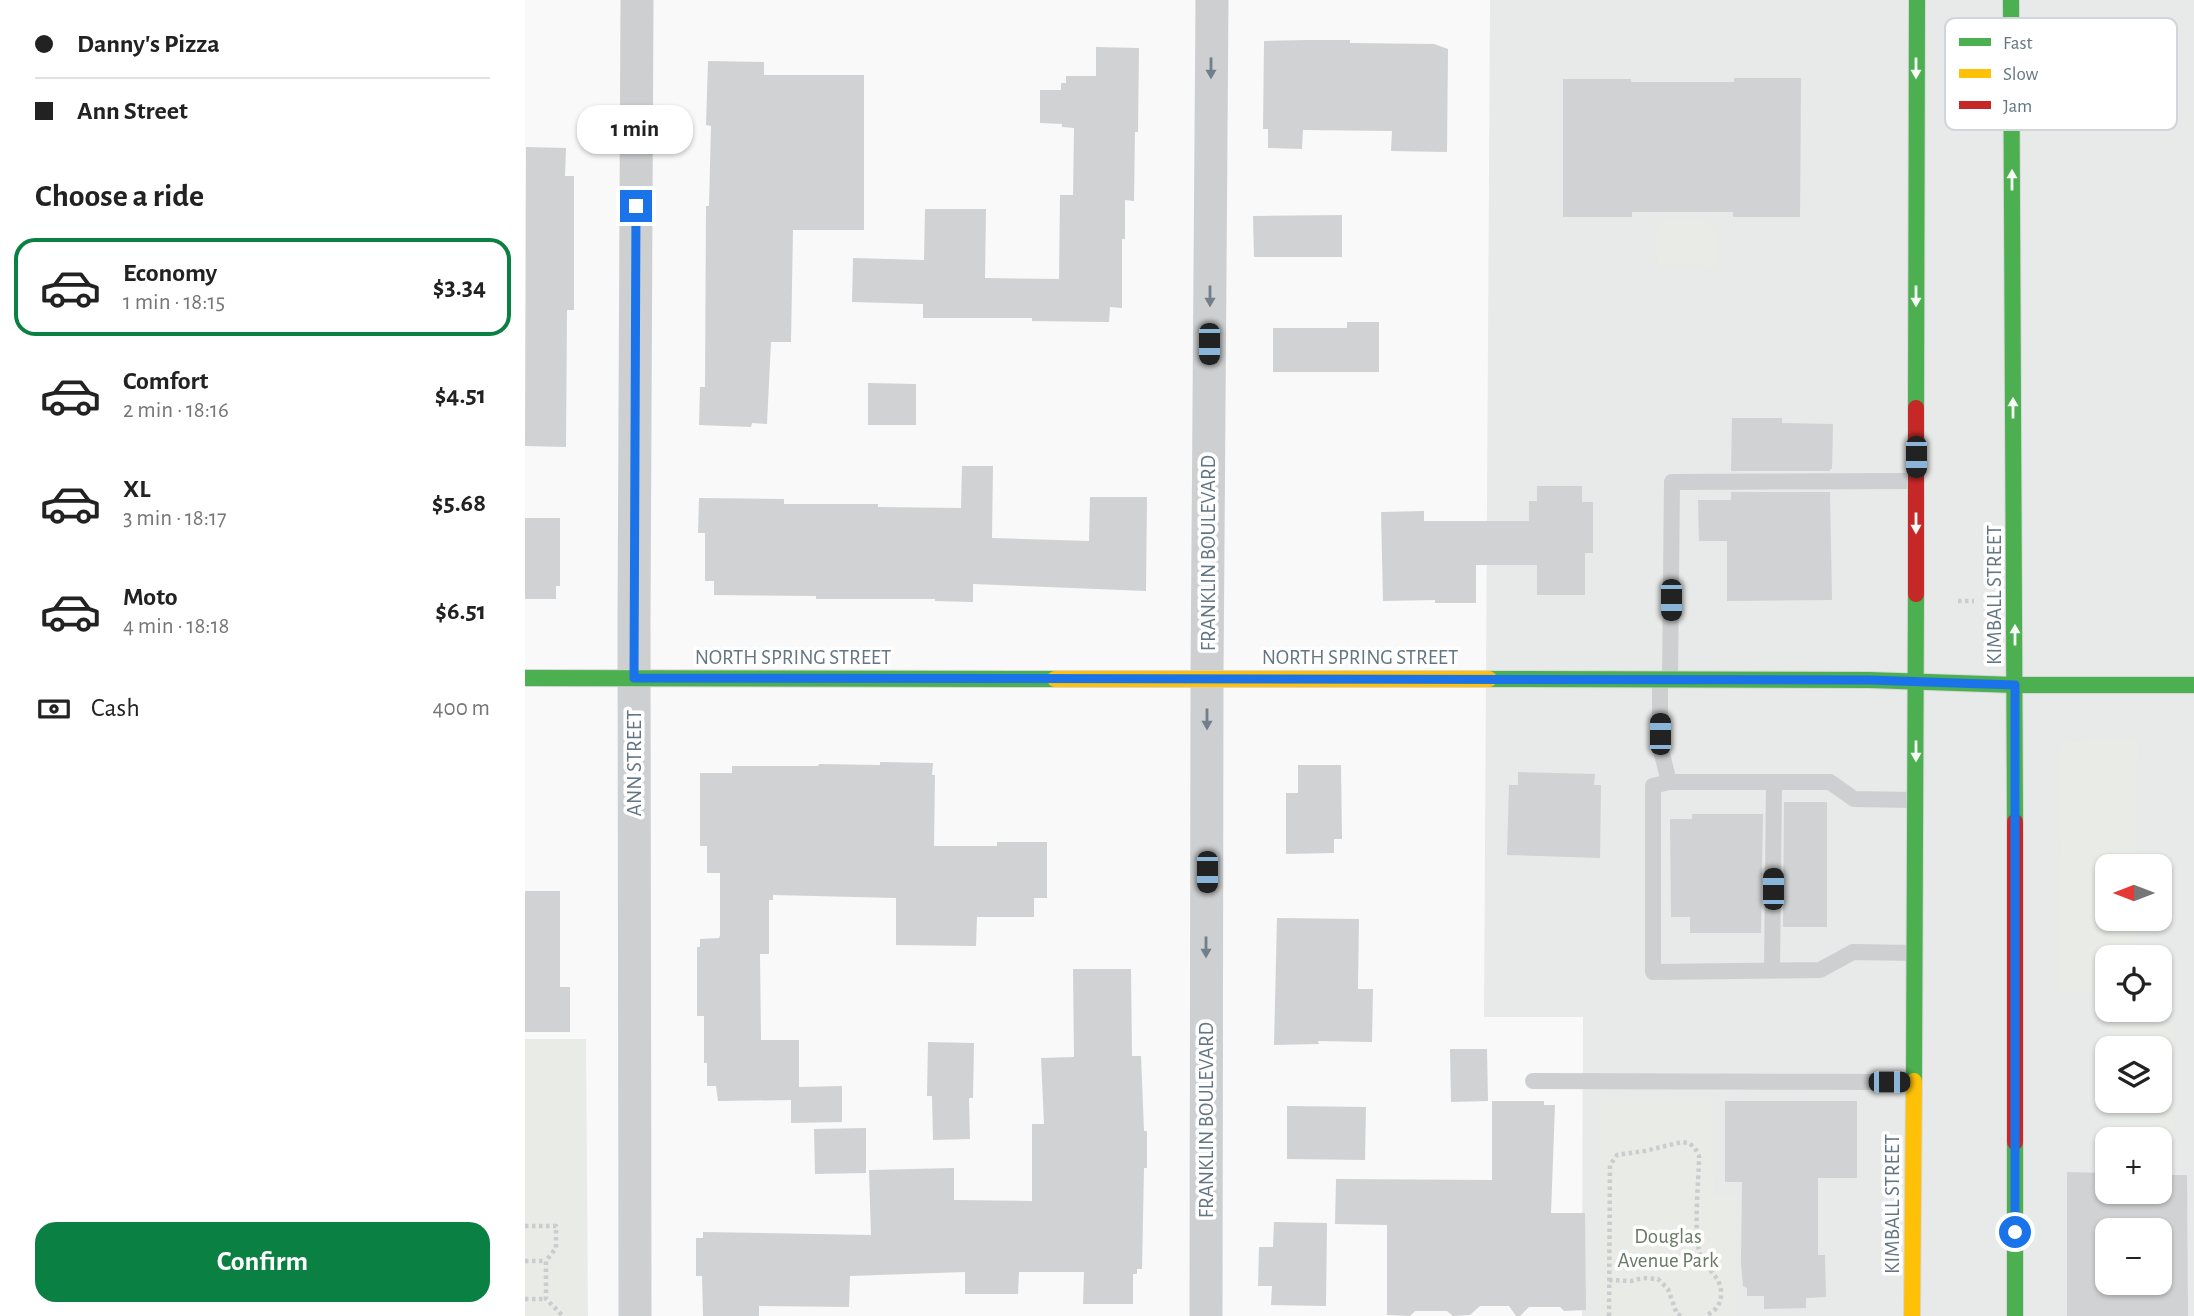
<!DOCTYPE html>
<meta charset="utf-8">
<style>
body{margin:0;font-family:"Alegreya Sans",sans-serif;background:#f6f6f6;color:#222;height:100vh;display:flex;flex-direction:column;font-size:26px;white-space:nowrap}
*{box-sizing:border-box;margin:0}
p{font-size:23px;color:#767676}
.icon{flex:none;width:38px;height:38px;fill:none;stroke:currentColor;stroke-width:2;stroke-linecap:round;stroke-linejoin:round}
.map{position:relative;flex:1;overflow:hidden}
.drawer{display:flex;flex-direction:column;background:#fff;width:525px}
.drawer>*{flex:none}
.hud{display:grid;align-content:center;height:154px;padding:0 35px;background:#fff}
.needle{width:46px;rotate:270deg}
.tools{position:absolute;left:1570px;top:854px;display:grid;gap:14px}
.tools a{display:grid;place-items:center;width:77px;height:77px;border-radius:14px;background:#fff;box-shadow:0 2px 5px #0004;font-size:35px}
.end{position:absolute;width:32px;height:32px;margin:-16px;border:9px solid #1a73e8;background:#fff;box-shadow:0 0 0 4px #fff}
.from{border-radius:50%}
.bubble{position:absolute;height:49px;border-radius:21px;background:#fff;box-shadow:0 2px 5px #0004;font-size:23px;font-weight:600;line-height:49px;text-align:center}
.car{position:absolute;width:21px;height:42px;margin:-21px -10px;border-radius:9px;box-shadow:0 0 5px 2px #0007;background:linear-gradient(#222 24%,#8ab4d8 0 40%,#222 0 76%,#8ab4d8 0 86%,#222 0)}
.hud b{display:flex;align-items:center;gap:24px;height:66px;font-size:26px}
.hud b+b{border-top:2px solid #e0e0e0}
.hud i{width:18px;height:18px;background:#222}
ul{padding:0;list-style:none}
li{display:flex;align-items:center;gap:21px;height:98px;margin:0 14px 10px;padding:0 21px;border:4px solid transparent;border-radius:21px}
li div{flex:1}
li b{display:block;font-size:26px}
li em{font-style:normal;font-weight:600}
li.selected{border-color:#0b8043}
li>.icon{width:63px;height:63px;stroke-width:1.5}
h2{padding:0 35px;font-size:32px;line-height:84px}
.pay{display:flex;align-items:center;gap:18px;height:77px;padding:0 35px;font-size:26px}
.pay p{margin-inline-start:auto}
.cta{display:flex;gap:14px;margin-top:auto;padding:14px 35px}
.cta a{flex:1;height:80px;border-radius:21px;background:#0b8043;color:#fff;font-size:28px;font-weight:600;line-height:80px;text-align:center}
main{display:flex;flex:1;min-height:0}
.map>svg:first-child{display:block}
</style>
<main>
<section class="drawer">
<div class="hud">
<b><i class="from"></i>Danny's Pizza</b>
<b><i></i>Ann Street</b>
</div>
<h2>Choose a ride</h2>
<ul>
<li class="selected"><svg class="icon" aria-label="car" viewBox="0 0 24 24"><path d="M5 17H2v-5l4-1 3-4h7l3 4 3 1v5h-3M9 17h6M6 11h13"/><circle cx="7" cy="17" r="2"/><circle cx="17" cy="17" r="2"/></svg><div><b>Economy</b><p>1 min · 18:15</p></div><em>$3.34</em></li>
<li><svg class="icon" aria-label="car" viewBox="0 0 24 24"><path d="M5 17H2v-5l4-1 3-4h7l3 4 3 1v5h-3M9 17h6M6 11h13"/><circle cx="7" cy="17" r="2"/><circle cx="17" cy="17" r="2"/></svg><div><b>Comfort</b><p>2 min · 18:16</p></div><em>$4.51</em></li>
<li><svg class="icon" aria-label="car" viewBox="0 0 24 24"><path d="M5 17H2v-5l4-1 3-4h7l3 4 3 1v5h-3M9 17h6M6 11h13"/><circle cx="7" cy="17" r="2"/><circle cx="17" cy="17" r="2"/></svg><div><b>XL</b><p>3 min · 18:17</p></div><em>$5.68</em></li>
<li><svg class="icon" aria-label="car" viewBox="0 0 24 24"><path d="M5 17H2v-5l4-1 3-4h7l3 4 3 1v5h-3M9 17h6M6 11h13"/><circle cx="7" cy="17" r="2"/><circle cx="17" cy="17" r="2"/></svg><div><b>Moto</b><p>4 min · 18:18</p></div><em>$6.51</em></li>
</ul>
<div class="pay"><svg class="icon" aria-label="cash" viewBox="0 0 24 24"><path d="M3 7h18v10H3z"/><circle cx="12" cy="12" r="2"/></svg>Cash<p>400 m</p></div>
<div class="cta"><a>Confirm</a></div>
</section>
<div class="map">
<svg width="1669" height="1316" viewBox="0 0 1669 1316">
<rect width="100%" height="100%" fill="#f9f9f9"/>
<path fill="#e8e9e9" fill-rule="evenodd" d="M965,0H1669V1316H1057L1058,1017H959ZM1582,866H1634V919H1582ZM1582,957H1634V1010H1582ZM1582,1048H1634V1101H1582ZM1582,1139H1634V1192H1582ZM1582,1230H1634V1283H1582Z"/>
<g fill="#e8ebe6">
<path d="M1138,219L1182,220L1192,231L1191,266L1133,265C1129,248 1128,234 1138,219Z"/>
<path d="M1613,739L1612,866H1582V919H1612L1611,957H1582V993H1535L1536,747L1539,742Z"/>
<path d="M1585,1010H1629V1021L1649,1022L1648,1140H1637L1634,1131L1620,1128L1586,1126V1101H1634V1048H1585Z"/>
<path d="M0,1039H61L63,1316H0Z"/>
<path d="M1075,1096H1188L1189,1195H1210V1316H1075Z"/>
</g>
<g fill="#d0d2d3" fill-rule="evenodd">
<path d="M783,40H825V43L909,44L923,49L922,152L866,151L867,131L778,130L777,149L743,148V129H738L739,41Z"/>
<path d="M571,47L614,48L613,132H610L609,201L600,200V239H597V308L585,307L584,322L507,321V318H398V304L327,302L328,258L399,260L400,209H461L460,278L534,279L535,195H548L549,128L537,127V124L515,123V90H536V83H541V76H571Z"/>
<path d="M183,61L239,62V75H339V230H268L266,342H246L242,424L227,423L226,427L174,425L175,387H180L181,206H184L186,126L181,125Z"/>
<path d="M1209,78H1276L1275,217H1208V212H1107V217H1038V79H1106V82H1209Z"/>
<path d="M1,147L41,148L40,176H49V310H42L41,447L0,446Z"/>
<path d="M817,215V257H729L728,216Z"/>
<path d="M822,322H854V372H748V328H822Z"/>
<path d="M343,383L391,384V425H343Z"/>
<path d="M1207,418H1257V423L1308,424L1307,469H1305V471H1206Z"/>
<path d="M437,466H468L467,538L564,541L565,497H622L621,591L448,584V602L410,601V599H291V596L189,595V581H180V533H173L174,498L259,499V504H353V507L436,508Z"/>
<path d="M1012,486H1057V502H1068V553H1060V595H1012V565H951V603H910V600L858,601L856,512L899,511V521H1004V501H1012Z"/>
<path d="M1206,492H1305L1307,600L1202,601V541H1174L1173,500H1206Z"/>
<path d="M0,518H35V586H31V599H0Z"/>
<path d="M355,762L408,763L407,775H410L409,846H472V842H522V898H509V917H452L451,946L371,945V898L248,895V900H244V954H235L236,1040H274V1087L317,1086V1122L266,1123V1100L193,1101L191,1086H182V1063H179V1016H172V947H175V939L194,938L195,935V873H182V846H175V773H207V766H293L294,764L355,765Z"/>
<path d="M773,765H816L817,839H809V853L761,854V793H773Z"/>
<path d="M993,772L1070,774L1069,785H1076L1075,858L982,855L984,785H993Z"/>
<path d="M1259,802H1302V927H1258Z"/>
<path d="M1167,814H1238L1236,933H1165V917H1146L1145,819H1167Z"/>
<path d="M0,891H35V987H45V1032H0Z"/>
<path d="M752,918L834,919L833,986V989H848L847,1042L793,1041L794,1044L749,1045Z"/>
<path d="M548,969H606L607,1056H616L619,1131H622V1168H619L617,1269H612V1274H608V1304H558L559,1272H494L493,1294H440V1272L325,1276L324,1307L234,1306V1316H178L177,1276H171V1238H178V1232L346,1235L344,1170L429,1168V1200L507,1201V1124H519L516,1058L549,1057Z"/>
<path d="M403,1042L449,1043L448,1098H444L445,1139L408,1140L407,1096H402Z"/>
<path d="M925,1049H962L963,1101L926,1102Z"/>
<path d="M967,1101H1019V1105H1030L1026,1213H1060L1061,1310L1039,1311L1035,1307H1004L995,1316H991L984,1306H955L945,1315L928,1316L922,1311H890L885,1316L862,1315V1225L810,1224L811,1179L967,1180Z"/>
<path d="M1200,1101H1332V1178H1293V1255H1300L1301,1297L1281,1298V1308L1239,1309V1296H1222V1288L1218,1286L1216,1263L1217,1182H1200Z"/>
<path d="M762,1106L841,1107L840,1160L762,1159Z"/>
<path d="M341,1128V1173L290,1174L289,1129Z"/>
<path d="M1542,1172L1582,1173V1192H1634V1175H1662L1663,1316H1542ZM1582,1230H1634V1283H1582Z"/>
<path d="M749,1222L802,1223L801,1306L746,1305L747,1286H733L734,1247H748Z"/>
</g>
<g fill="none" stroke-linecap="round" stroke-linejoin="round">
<defs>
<g id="fast">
<path d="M1486,0L1490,822"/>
<path d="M1391,408L1392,0"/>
<path d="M0,678L530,679"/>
<path d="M964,679L1344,680L1490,685H1669"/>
<path d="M1389,1081L1391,594"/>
<path d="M1490,1142V1316"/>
</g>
<g id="slow">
<path d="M530,679H964"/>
<path d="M1387,1316L1389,1081"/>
</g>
<g id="jam">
<path d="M1391,594V408"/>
<path d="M1490,822V1142"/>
</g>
</defs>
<use href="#fast" stroke="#d5d6d7" stroke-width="18"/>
<use href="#slow" stroke="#d5d6d7" stroke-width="18"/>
<use href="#jam" stroke="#d5d6d7" stroke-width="18"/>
<g stroke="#cbcccd" stroke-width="4.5" stroke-dasharray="3.5 3.5" stroke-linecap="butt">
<path d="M1433,601H1449"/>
<path d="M0,1226H31V1248L21,1261V1299L38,1316"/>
<path d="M0,1261H21"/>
<path d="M1084,1280L1106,1281L1118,1278L1133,1279L1143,1289L1152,1314L1156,1316"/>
<path d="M0,1299H21"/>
<path d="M1084,1316L1085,1165L1092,1155L1120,1151L1157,1142L1164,1143L1170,1148L1174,1156C1174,1181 1168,1232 1175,1254C1179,1268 1195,1275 1196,1291C1197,1304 1191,1311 1180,1316"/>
</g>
<g stroke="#cecfd0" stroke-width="16">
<path d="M1145,679L1147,482L1391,481"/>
<path d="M1135,681V746L1144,782"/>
<path d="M1389,953L1328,952L1295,970L1128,972V786L1144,782H1305L1329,799L1390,800"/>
<path d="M1247,970L1249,782"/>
<path d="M1008,1081L1388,1082"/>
</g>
<g stroke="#cecfd0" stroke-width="33">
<path d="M110,1316L109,623L112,0"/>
<path d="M681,1316L682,678L687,0"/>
</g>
<use href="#fast" stroke="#4caf50" stroke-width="16"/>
<use href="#slow" stroke="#ffc107" stroke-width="16"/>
<use href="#jam" stroke="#c62828" stroke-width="16"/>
</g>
<defs><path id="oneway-solid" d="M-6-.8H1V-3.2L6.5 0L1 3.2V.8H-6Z" transform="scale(1.75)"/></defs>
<g fill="#707f8b">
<use href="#oneway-solid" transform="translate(686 68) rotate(90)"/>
<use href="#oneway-solid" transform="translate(685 296) rotate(90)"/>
<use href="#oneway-solid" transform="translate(682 719) rotate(90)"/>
<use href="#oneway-solid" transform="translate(681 947) rotate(90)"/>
</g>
<g fill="#f6fbf6">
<use href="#oneway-solid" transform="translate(1391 68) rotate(90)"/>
<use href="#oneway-solid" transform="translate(1487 180) rotate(-90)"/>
<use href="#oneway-solid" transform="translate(1391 296) rotate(90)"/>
<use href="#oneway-solid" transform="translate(1488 408) rotate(-90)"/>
<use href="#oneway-solid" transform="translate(1391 523) rotate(90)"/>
<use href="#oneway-solid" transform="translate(1490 635) rotate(-90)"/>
<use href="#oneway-solid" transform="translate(1391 751) rotate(90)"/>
</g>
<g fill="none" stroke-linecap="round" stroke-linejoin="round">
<path stroke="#1a73e8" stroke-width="9" d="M111,206L109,678L1344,680L1490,685V1232"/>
</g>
<g text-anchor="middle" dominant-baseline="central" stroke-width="7" stroke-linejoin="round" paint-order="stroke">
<g font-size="21" fill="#657683" stroke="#fff">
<text transform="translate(683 553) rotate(-90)">FRANKLIN BOULEVARD</text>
<text transform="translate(1469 595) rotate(-90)">KIMBALL STREET</text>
<text x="268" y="657">NORTH SPRING STREET</text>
<text x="835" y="657">NORTH SPRING STREET</text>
<text transform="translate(109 763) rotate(-90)">ANN STREET</text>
<text transform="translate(681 1120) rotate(-90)">FRANKLIN BOULEVARD</text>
<text transform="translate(1367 1204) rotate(-90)">KIMBALL STREET</text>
</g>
<g font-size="21" fill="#687a64" stroke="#fff">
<text x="1143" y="1236">Douglas<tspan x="1143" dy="24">Avenue Park</tspan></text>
</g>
</g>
<rect x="1420" y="18" width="232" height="112" rx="10" fill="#fff" stroke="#d1d6da" stroke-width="2"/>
<rect x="1434" y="38" width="32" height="8" fill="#4caf50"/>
<rect x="1434" y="69" width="32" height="9" fill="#ffc107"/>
<rect x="1434" y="101" width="32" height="8" fill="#c62828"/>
<g font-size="19" fill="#657683">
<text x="1478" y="49">Fast</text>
<text x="1478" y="80">Slow</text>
<text x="1478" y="112">Jam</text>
</g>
</svg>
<div class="tools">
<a><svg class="needle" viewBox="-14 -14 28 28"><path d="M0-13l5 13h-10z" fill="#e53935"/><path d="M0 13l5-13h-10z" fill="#767676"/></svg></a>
<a><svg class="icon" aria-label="locate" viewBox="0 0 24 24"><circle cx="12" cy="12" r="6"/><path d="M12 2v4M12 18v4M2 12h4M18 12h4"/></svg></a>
<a><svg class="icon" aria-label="layers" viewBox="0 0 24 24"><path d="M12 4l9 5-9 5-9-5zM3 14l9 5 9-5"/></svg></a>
<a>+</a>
<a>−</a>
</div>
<i class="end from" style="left:1490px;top:1232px"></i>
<i class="end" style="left:111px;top:206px"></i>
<div class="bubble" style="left:52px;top:105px;width:116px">1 min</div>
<i class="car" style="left:684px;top:344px;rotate:180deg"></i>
<i class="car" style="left:1391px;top:457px;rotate:180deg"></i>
<i class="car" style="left:1146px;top:600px;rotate:180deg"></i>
<i class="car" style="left:1135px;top:734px;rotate:0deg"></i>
<i class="car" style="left:682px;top:872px;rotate:180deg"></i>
<i class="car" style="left:1248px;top:889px;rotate:0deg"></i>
<i class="car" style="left:1364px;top:1082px;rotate:90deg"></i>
</div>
</main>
